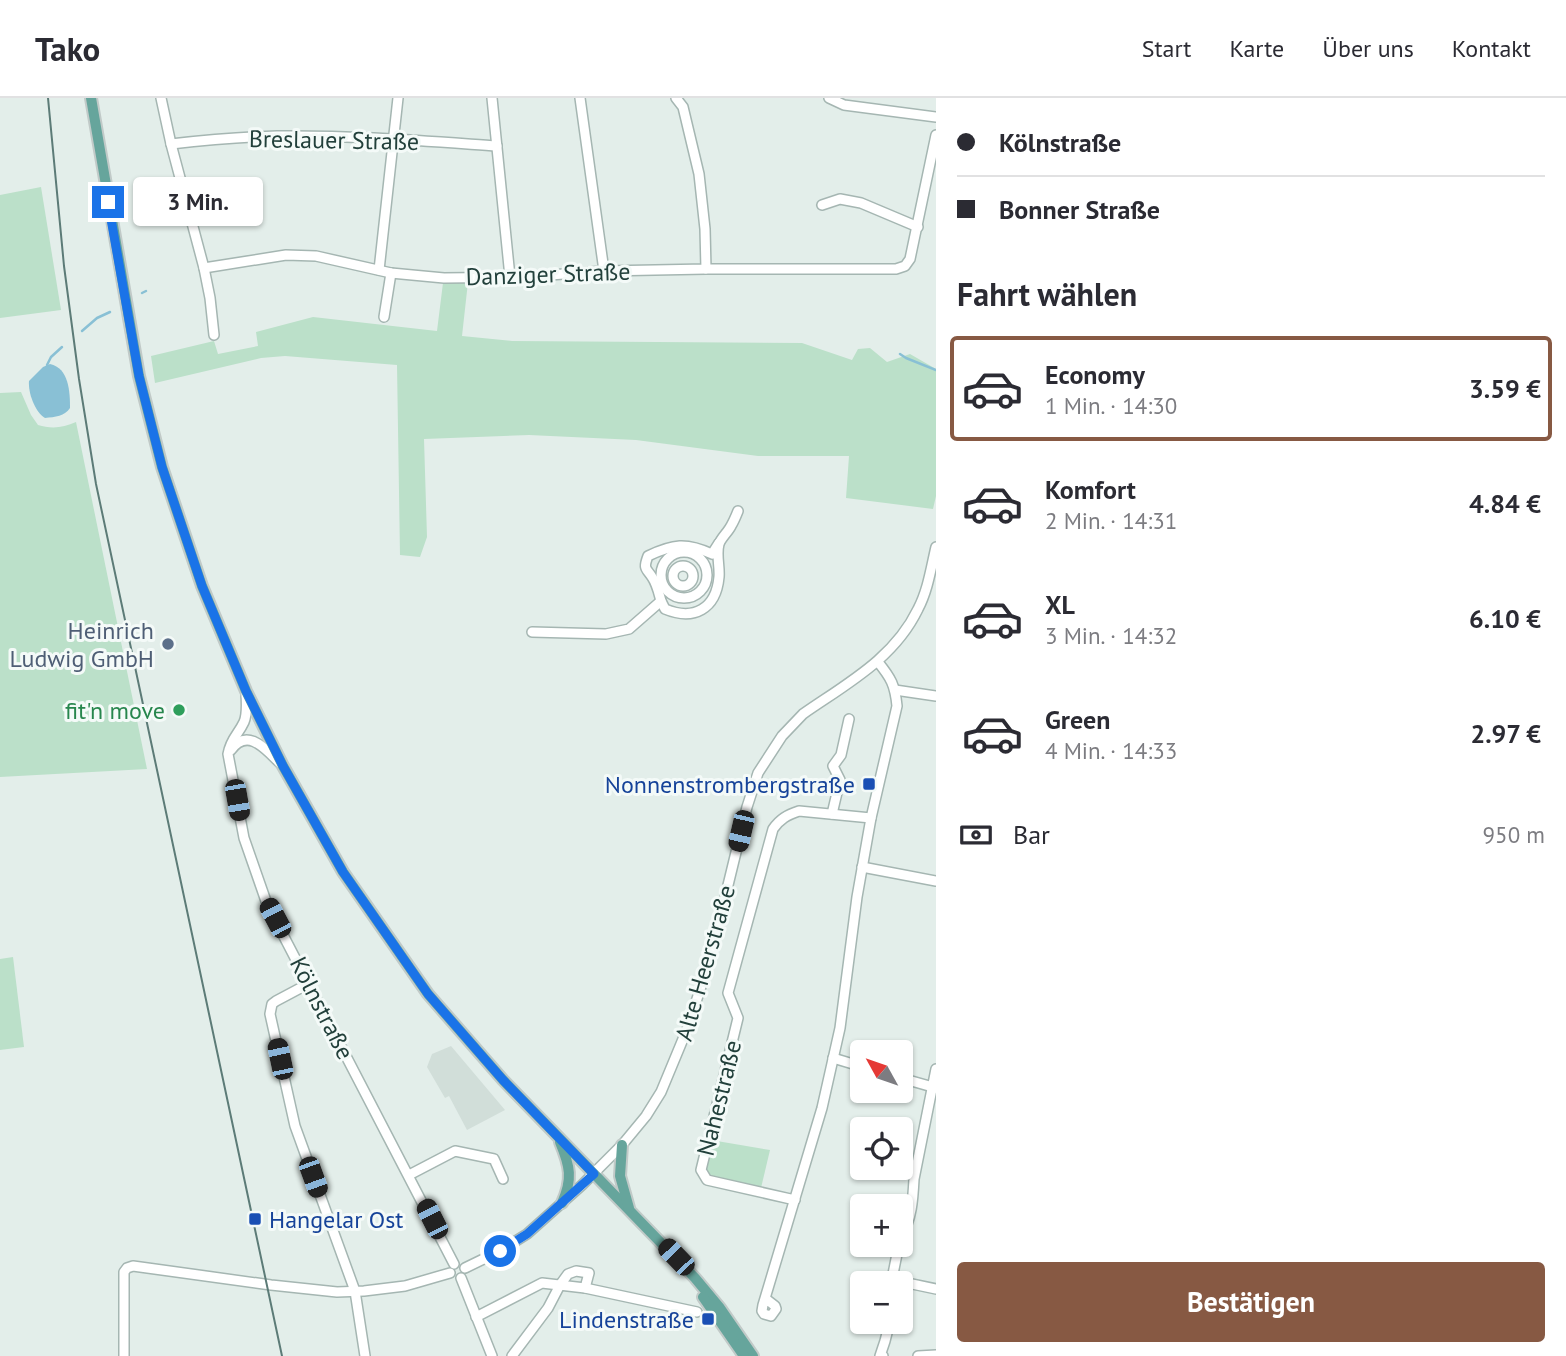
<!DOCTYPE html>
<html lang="de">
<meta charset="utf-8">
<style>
body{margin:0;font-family:"PT Sans",sans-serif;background:#f2f2f3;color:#2b2b33;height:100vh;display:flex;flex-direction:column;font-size:26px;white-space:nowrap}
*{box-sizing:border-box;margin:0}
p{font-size:23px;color:#7c7c81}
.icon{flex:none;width:38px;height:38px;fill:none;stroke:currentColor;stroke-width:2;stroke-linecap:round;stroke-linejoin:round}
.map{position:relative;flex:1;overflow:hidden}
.details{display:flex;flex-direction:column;background:#fff;width:630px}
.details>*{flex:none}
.banner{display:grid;align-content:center;height:154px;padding:0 21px;background:#fff}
.needle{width:46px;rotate:310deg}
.fabs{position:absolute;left:850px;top:942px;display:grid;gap:14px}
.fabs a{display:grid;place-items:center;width:63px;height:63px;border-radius:7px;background:#fff;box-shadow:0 2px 5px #0004;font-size:35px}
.end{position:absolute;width:32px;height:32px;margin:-16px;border:9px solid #1a73e8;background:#fff;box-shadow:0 0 0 4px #fff}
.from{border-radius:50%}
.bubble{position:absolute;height:49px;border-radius:7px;background:#fff;box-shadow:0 2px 5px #0004;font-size:23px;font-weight:700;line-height:49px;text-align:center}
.car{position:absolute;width:21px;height:42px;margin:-21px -10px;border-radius:9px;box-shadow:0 0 5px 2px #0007;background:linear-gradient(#222 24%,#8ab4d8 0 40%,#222 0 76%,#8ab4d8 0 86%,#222 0)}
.banner b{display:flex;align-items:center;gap:24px;height:66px;font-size:26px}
.banner b+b{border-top:2px solid #e1e1e2}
.banner i{width:18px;height:18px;background:#2b2b33}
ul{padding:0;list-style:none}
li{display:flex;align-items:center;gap:21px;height:105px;margin:0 14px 10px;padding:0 7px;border:4px solid transparent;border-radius:7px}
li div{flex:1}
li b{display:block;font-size:26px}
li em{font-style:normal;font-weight:700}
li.current{border-color:#875943}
li>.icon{width:63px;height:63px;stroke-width:1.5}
h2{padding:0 21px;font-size:32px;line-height:84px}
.pay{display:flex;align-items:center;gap:18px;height:77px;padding:0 21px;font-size:26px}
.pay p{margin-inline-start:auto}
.cta{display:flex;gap:14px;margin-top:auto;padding:14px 21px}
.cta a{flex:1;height:80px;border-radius:7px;background:#875943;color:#fff;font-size:28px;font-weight:700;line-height:80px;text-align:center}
header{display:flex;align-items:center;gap:42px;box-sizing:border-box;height:98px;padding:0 35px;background:#fff;border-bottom:2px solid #e1e1e2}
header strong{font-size:33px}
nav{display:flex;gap:38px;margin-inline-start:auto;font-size:24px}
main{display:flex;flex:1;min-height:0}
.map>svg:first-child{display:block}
</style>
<header>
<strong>Tako</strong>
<nav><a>Start</a><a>Karte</a><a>Über uns</a><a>Kontakt</a></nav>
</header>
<main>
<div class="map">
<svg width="936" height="1258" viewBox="0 0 936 1258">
<rect width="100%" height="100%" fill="#e3eeea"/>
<path fill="#d1ded9" d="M451,948L505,1012L467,1032L449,998L445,1000L427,969L432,956Z"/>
<g fill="#bbe0c9">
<path d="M41,89L61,212L0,220V97Z"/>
<path d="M468,184L462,238L512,243L802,245L852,262L858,251L870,250L887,264L910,256L936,271V398L933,411L846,400L849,358H758L636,342L529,337L424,341L427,439L420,459L400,457L397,267L285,258L261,260L155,285L151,258L214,243L218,256L258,248L256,234L313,219L437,233L443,185Z"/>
<path d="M21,294L31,317L38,327C51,331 63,330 76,324L147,671L0,679V295Z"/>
<path d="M13,859L24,949L0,952V861Z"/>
<path d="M711,1042L770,1052L761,1090L708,1079L704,1071Z"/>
</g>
<path fill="#89c0d5" d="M50,266C69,270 70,294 70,310C65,318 55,319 45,320C35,314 28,295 29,283L43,269Z"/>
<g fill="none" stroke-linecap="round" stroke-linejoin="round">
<g stroke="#89c0d5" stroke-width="2.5">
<path d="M142,195L146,193"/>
<path d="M82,233L97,220L110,214"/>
<path d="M900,256L906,260L936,272"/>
<path d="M47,267L51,259L62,249"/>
</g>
<defs>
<g id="minor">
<path d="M161,0L171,46L204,170L210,200L214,237"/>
<path d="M492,0L510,179"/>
<path d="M580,0L604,173"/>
<path d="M829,0L844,7L936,19"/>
<path d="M171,46C206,42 242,39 277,38C350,37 424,43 497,48"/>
<path d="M822,107L840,101L861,105L918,129"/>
<path d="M204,170L286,157L316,158L391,175L444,180L523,179L604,173L706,171L705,131L699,76L683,9L676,0"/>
<path d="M706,171H896L905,168L910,161L936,37"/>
<path d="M379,172L398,0"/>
<path d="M384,219L391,175"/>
<circle cx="684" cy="477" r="23"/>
<circle cx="683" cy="478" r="10"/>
<path d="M661,503L665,511C694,523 716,511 719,479C720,468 716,457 719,446C721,440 728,434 731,428C734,423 736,418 738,413"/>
<path d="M532,534L606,536L629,531L661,503C659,496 657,486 652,479C646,470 643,471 648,458C673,446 686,444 712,456L719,445"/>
<path d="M895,592L936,598"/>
<path d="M246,593C246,603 248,615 244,624C238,637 231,640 228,656L244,740L267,806L454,1166"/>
<path d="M231,652C248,628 267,653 281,666"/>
<path d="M832,716L840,682L833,668L841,657L849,621"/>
<path d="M862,769L936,783"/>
<path d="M308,886L276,903L272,906L270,916L295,1028L355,1193L365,1258"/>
<path d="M833,960L863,969"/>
<path d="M901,980L936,990"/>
<path d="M409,1077L455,1053L494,1061L503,1081"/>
<path d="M795,1102L707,1082L701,1072L738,920L728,895L773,731C780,721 787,717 799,713L871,720"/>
<path d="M901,1138C912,1122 913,1100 914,1081L936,971"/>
<path d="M465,1170L500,1153L527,1136L582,1087L622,1047L646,1018L661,994L688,929L711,857L747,709L758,675L782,638L803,616C846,586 894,561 918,511C928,492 931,470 936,449"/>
<path d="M461,1180L492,1258"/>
<path d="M898,1183L936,1191"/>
<path d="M898,1185L893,1176L899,1146"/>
<path d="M766,1201L775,1208L776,1211L771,1218L764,1216L762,1213L763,1207L822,1010L840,930L857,799L871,720L897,608C895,587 891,580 878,564"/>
<path d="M476,1219L542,1185L585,1190L697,1214"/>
<path d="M124,1258V1174L127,1170L133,1168L271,1187L337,1194L364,1193L405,1188L450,1175"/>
<path d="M512,1258L548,1210L560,1187L568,1176L576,1173L589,1175L585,1190"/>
<path d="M883,1258H880L885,1243L890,1223"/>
<path d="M918,1258L936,1257"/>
</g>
<g id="major">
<path d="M91,0L139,278L162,369L202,488L246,593L283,668L343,774L428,896L503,982L695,1180L720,1210L753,1258"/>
<path d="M560,1044C570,1068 573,1081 562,1105"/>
<path d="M622,1047L620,1078L629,1110"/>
<path d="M703,1199L744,1258"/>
</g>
</defs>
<use href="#minor" stroke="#a5b6b2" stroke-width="12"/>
<use href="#major" stroke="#c1cac8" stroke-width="14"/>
<use href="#minor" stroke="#fff" stroke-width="9"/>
<use href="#major" stroke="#66a59c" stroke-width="10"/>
<path stroke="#5c7b77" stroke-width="2" d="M48,0L64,168L79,281L96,386L282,1258"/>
</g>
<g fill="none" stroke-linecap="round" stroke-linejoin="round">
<path stroke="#1a73e8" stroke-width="9" d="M108,104L139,278L162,369L202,488L246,593L283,668L343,774L428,896L503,982L594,1076L527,1136L500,1153"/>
</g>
<circle fill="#5c6f8a" stroke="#f4faf8" stroke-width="2.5" cx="168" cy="546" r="7"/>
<circle fill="#2e9e5b" stroke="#f4faf8" stroke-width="2.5" cx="179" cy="612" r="7"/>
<g fill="#1a4fb4" stroke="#f4faf8" stroke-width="2.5">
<rect x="862" y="679" width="14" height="14" rx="3.5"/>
<rect x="248" y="1114" width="14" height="14" rx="3.5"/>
<rect x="701" y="1214" width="14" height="14" rx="3.5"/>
</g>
<g text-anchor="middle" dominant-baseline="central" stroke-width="6" stroke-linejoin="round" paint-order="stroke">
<g font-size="24" fill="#22403b" stroke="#f4faf8">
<text transform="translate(334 42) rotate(1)">Breslauer Straße</text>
<text transform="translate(548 176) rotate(-2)">Danziger Straße</text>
<text transform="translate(705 865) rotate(-74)">Alte Heerstraße</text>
<text transform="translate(322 910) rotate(63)">Kölnstraße</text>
<text transform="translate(719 1000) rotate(-76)">Nahestraße</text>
</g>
<g font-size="24" fill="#4e5e75" stroke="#f4faf8" text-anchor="end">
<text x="154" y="532">Heinrich<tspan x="154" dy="28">Ludwig GmbH</tspan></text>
</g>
<g font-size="24" fill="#27864d" stroke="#f4faf8" text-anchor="end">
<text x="165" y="612">fit'n move</text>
</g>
<g font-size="24" fill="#164399" stroke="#f4faf8" text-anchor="end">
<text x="855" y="686">Nonnenstrombergstraße</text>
<text x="269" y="1121" text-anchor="start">Hangelar Ost</text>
<text x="694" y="1221">Lindenstraße</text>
</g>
</g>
</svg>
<div class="fabs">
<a><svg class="needle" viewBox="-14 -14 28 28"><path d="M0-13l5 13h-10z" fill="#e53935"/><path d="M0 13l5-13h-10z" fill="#7c7c81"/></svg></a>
<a><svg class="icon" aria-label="locate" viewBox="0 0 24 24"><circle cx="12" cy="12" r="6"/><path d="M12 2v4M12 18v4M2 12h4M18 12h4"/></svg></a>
<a>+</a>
<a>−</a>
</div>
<i class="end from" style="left:500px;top:1153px"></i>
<i class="end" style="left:108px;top:104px"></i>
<div class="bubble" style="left:133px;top:79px;width:130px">3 Min.</div>
<i class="car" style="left:237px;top:702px;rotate:170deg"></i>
<i class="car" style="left:741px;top:733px;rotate:193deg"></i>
<i class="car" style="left:275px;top:820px;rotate:332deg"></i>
<i class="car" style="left:280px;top:961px;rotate:348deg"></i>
<i class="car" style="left:313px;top:1079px;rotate:160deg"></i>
<i class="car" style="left:432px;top:1121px;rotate:333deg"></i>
<i class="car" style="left:676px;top:1159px;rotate:316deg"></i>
</div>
<section class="details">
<div class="banner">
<b><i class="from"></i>Kölnstraße</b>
<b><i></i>Bonner Straße</b>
</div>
<h2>Fahrt wählen</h2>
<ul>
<li class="current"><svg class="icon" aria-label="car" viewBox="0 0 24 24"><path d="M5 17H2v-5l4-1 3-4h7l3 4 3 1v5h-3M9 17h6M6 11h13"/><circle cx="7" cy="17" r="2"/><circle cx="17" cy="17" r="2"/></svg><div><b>Economy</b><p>1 Min. · 14:30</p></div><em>3.59 €</em></li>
<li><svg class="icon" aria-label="car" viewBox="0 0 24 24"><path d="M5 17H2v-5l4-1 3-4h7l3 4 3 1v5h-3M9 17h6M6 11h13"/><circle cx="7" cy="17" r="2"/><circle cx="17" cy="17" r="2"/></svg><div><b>Komfort</b><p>2 Min. · 14:31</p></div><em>4.84 €</em></li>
<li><svg class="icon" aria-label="car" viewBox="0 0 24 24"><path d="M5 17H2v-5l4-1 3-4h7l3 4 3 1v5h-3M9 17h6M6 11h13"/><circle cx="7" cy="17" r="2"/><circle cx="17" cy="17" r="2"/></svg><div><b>XL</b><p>3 Min. · 14:32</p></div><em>6.10 €</em></li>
<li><svg class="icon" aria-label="car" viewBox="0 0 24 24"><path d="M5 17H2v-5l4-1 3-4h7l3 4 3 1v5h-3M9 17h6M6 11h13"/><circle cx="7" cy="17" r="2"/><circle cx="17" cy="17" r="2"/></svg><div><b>Green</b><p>4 Min. · 14:33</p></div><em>2.97 €</em></li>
</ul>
<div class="pay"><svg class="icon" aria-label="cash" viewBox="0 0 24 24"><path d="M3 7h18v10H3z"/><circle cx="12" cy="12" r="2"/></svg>Bar<p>950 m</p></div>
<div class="cta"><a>Bestätigen</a></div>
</section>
</main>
